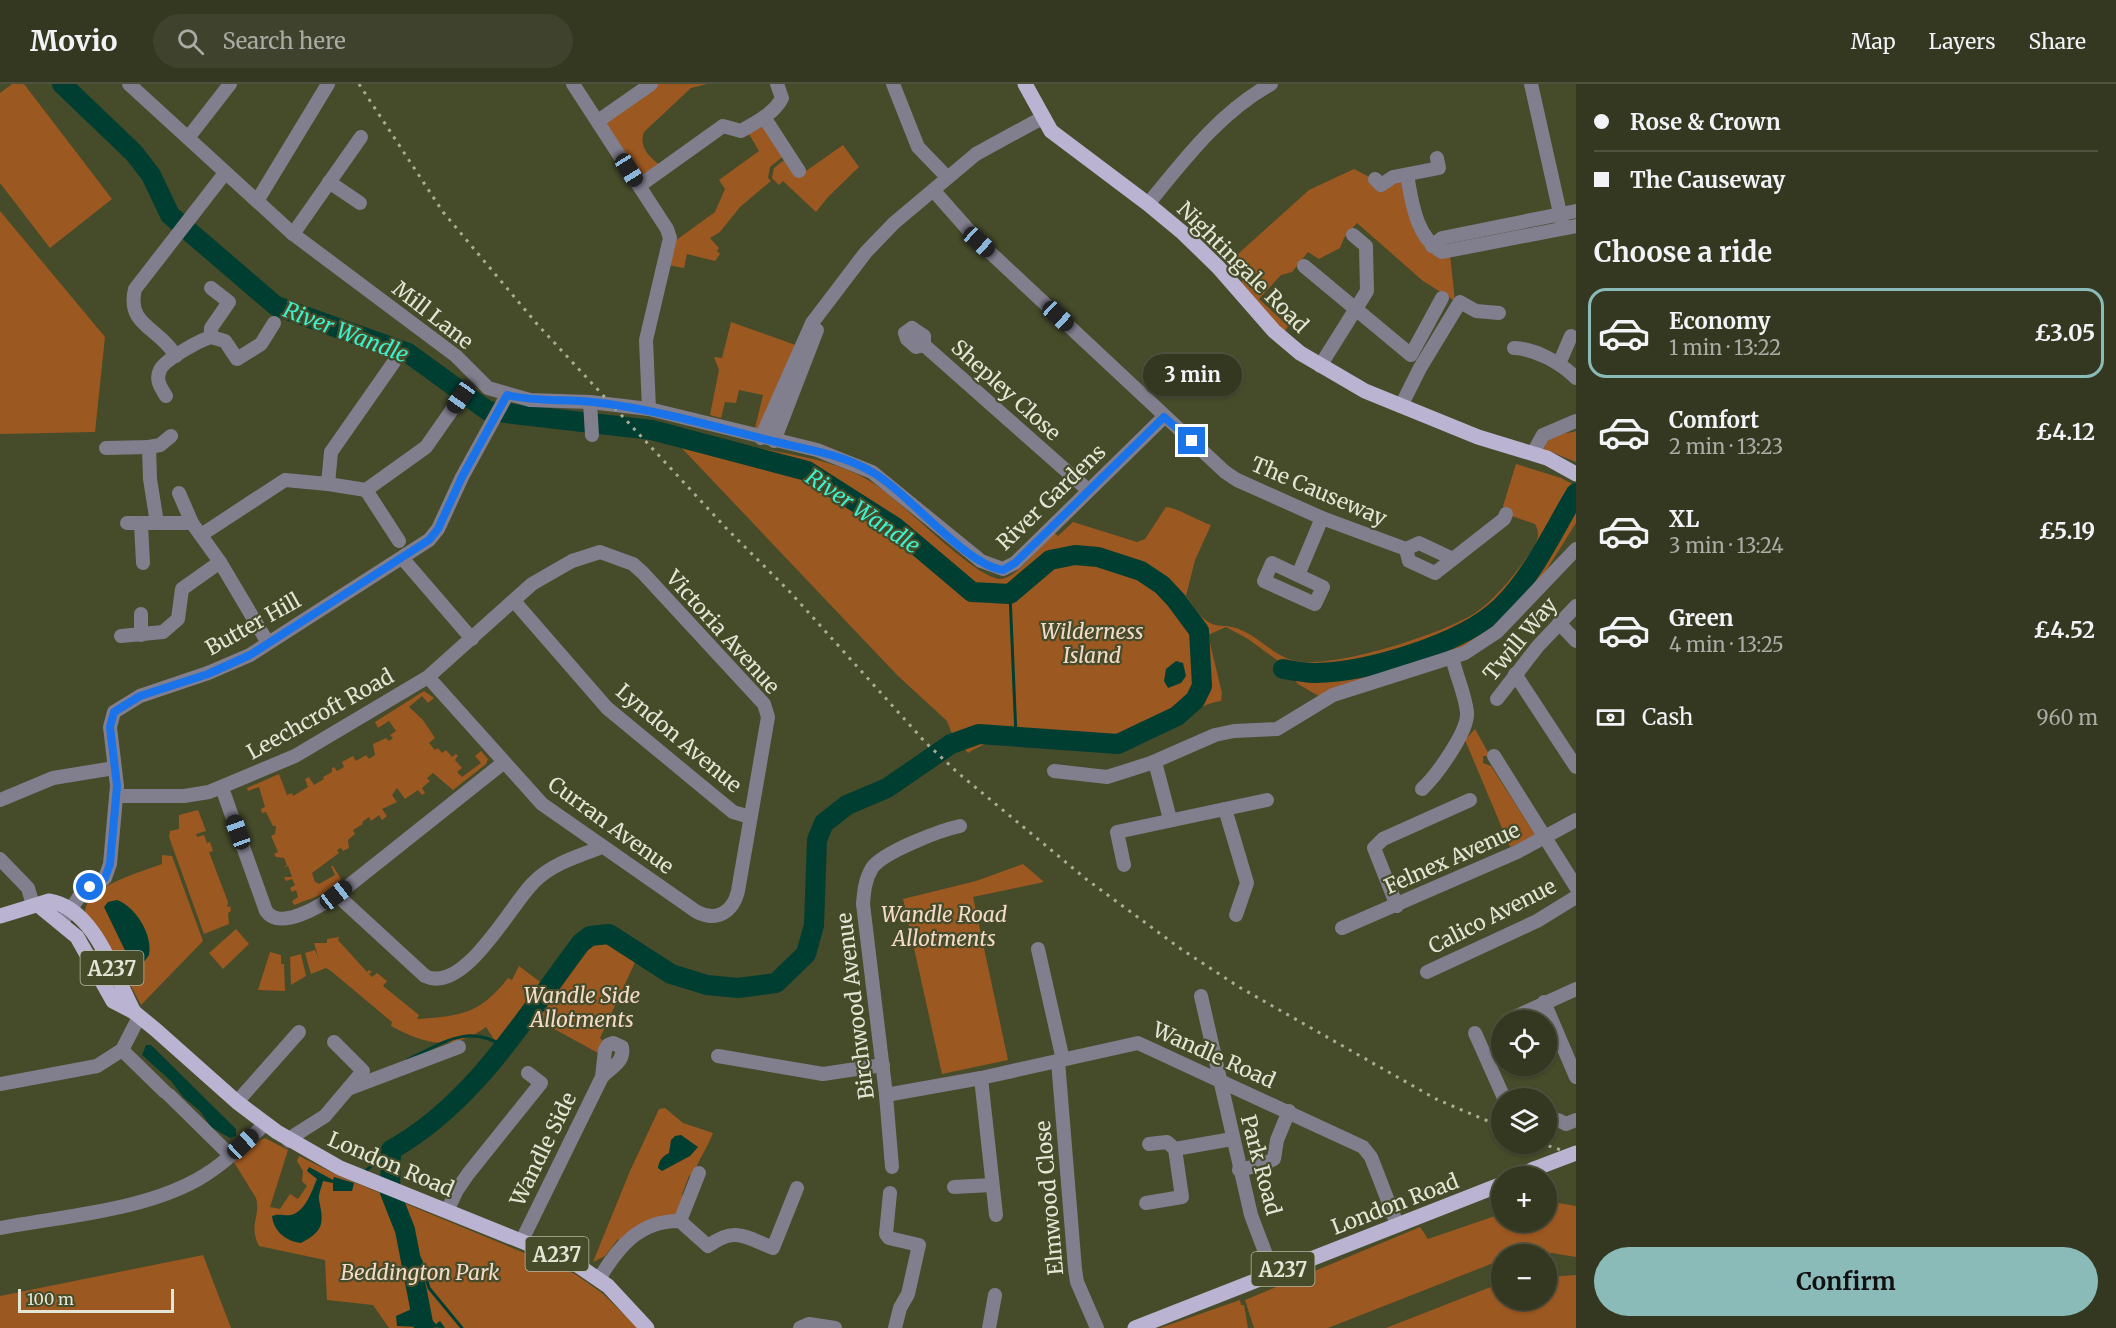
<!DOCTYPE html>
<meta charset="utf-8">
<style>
body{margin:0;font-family:Merriweather,serif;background:#3f432d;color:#f1f3f6;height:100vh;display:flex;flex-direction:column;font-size:22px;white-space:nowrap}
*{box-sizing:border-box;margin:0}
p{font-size:20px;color:#a9aca5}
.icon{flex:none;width:33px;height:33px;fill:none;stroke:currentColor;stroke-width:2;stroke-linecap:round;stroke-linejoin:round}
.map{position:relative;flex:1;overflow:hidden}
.drawer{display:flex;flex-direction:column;background:#343820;width:540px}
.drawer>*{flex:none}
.top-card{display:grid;align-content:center;height:132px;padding:0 18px;background:#343820}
.buttons{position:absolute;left:1491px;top:926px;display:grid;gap:12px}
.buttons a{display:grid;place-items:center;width:66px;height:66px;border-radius:50%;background:#343820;box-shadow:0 2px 4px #0004,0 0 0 2px #4e523e;font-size:30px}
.scale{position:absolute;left:18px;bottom:15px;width:156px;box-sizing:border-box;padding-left:6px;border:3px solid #e3e6d4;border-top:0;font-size:16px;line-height:21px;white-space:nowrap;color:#e3e6d4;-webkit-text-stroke:4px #464b2a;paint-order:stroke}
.end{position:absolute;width:27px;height:27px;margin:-14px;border:8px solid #1a73e8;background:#fff;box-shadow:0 0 0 3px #fff}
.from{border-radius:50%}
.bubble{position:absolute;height:42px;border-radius:21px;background:#343820;box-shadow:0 2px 4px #0004,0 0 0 2px #4e523e;font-size:20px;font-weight:700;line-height:42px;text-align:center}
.car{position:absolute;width:18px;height:36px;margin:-18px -9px;border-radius:8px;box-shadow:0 0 4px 2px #0007;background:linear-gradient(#222 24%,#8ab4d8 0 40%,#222 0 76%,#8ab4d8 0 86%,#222 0)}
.top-card b{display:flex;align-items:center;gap:21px;height:57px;font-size:22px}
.top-card b+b{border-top:2px solid #4e523e}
.top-card i{width:15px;height:15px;background:#f1f3f6}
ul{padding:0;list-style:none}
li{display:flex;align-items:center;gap:18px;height:90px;margin:0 12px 9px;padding:0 6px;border:3px solid transparent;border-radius:18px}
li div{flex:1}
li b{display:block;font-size:22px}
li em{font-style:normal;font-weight:700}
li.active{border-color:#8bbbb9}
li>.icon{width:54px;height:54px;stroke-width:1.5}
h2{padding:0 18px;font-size:27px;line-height:72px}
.pay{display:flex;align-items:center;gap:15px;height:66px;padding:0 18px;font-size:22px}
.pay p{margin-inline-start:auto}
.cta{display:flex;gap:12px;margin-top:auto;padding:12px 18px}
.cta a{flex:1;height:69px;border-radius:36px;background:#8bbbb9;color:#111;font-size:24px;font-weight:700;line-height:69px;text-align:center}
header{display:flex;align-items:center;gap:36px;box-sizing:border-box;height:84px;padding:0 30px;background:#343820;border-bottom:2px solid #4e523e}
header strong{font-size:28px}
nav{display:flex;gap:33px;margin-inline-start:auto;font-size:21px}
.search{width:420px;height:54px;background:#3f432d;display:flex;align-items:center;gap:15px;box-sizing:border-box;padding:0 21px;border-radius:33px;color:#a9aca5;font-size:22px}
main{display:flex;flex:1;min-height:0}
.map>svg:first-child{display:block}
</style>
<header>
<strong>Movio</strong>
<div class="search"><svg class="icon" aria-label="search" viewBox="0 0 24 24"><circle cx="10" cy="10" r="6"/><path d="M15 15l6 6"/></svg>Search here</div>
<nav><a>Map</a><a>Layers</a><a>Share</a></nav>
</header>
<main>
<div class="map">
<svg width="1576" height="1244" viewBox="0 0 1576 1244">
<rect width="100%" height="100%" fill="#464b2a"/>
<g fill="#9c5821">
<path d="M12,0H24L112,115L50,164L0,99V9Z"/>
<path d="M655,0H707L691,4L644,48C638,64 651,74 662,83L640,99L601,38Z"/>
<path d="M764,35L786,70L770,83L768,94L771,97L740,123L720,148L710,154L719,164L717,167L720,170L715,177L687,170L684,184L667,181L675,157L715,128L725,105L719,96L759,67L746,45Z"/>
<path d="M843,61L859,83L828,113L816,128L783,97L779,101L772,94L774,84L788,73L806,87Z"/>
<path d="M1354,85L1375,96L1406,94L1416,140L1450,171L1455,217L1423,197L1357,139L1344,154L1340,164L1319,175L1308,168L1292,188L1281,191L1259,215L1288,242L1284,249L1240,199L1243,196L1228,179L1309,106Z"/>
<path d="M0,127L105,253L95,348L0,350Z"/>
<path d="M731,238L798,262L762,346L755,344L763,311L739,306L736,319L725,318L721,334L710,331L719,286L714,273L722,274Z"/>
<path d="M658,339C690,344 720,355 751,362C793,372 836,375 873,399C902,417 971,491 999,495C1015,497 1043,459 1053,448L1058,452L1073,438L1137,458L1145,455L1166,423C1178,424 1198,437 1211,441L1195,476L1186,512C1193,521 1200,534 1210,539C1218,543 1225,541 1232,543C1256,548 1273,573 1296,577C1333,585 1443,550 1475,529C1494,516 1511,495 1525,476C1533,464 1543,454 1535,440L1506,430L1503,422L1516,380L1561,394L1576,402V439L1525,520L1465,569L1324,615L1298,600L1277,576L1248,555L1226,543L1208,551L1222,609L1221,617C1184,622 1156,663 1115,668C1106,669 1096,665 1087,664C1045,658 1006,644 968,669L952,650L947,637L898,592Z"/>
<path d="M1576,347V378L1544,365C1548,348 1563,351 1576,347Z"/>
<path d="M424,607L434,614L428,619L422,612L409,623L423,636L435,654L429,659L435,666L438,664L442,669L446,666L452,673L456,670L458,672L455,676L462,684L457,688L462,693L481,679L475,672L481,667L488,675L486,680L453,706L433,689L427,694L430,697L422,704L425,709L422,711L418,706L405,715L397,704L392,711L397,718L382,725L387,732L382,736L379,731L371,737L369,733L362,738L363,740L353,746L355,750L348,756L349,764L343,767L341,764L337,766L339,769L312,789L315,798L319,800L335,791L331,782H333L341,795L323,810L294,821L292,817L298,813L296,806L292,808L290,804L295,801L292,795L286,797L284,793H292L288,782L283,784L287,781L284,774L276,773L274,770L278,768L271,752L275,750L276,742H273L266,728L262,729L261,725L265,723L259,703L248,707L247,704L279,690L287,711L292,709L293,712L308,703L305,695L309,693L314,701L324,695L323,693L332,688V684L334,683L337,687L344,683L342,678L353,672L356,677L366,671L369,675L375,671L373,660L386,654L389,657L393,654L390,651L396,647L389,637L378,644L375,638Z"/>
<path d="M1475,645L1490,672H1483V679L1491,682L1536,752L1510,763L1465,656Z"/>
<path d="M198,726L206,747L196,750L197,753L204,751L207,759L210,758L213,767L209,768L228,818L227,823L230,822L231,827L228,829L229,840L204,850L169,753L170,747L179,745V731Z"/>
<path d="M162,771L172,772L203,857L141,921L115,872L85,830C84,803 141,788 162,780Z"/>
<path d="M1023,780L1044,798L973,813L1008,976L942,990L903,815L976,797Z"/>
<path d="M236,845L249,860L223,885L209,869Z"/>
<path d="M339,853L338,856L367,888L369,886L372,888L369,890L372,893L377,889L387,897L383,902L419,931L417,935C461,932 480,930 508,894L512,896L519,882L544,901L497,960L486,943C452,968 424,960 391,942L392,938L331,887L326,884L311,890L305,869L315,866L319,876L314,859H327V855Z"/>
<path d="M603,854L637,874L600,954L603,957L598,969L536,935L590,861Z"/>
<path d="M270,868L281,871V880H284L285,907L258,906Z"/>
<path d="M301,870L306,892L291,901L290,873Z"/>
<path d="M665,1024L683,1039L713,1049C708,1063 699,1074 694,1089L689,1092L682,1110L684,1116L676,1131L620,1157L618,1155L605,1172L593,1178L630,1087L659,1025Z"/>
<path d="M265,1054L288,1066L270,1123L280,1125L290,1110L298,1115L307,1102L302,1097L303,1087L297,1077L299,1072L339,1092L575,1190L602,1209L638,1244H389L373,1221L327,1216L325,1176L259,1162C248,1140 261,1133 256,1114L232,1075L246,1062Z"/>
<path d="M1547,1117L1576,1122V1173L1552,1169L1502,1170L1501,1176L1328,1244H1254L1245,1216L1420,1143L1428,1155L1501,1130L1502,1137H1546Z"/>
<path d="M203,1171L231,1244H0V1212Z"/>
<path d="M1576,1191V1244H1386L1501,1199L1502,1215H1546L1547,1193Z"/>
<path d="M1240,1216L1241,1221H1244L1248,1244H1160Z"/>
</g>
<g fill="#003e32">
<path d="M1176,577L1183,579L1186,592L1181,599L1168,604L1164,597L1166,585Z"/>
<path d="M117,816C136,823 153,851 149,871L136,889L131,888L132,881L104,823L108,818Z"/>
<path d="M146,961H151L236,1045V1052L230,1054L211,1043L200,1027L183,1013L171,997L142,971Z"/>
<path d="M681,1051L698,1063L690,1072L662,1087L658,1084C659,1076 663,1072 669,1069L671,1056L675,1052Z"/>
<path d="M309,1083L333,1096L334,1093L354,1099L352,1107H333V1099L323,1097C322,1102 318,1110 319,1116C324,1139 324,1147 301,1159C286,1157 274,1148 272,1132C279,1129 284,1132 291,1131C305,1128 312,1107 317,1095L307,1087Z"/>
<path d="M417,1217L428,1224L426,1230L436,1240L440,1237L445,1244L397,1242L396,1232L414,1224Z"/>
</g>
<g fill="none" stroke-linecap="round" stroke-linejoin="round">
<g stroke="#003e32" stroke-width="3">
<path d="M1010,510L1016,652"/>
<path d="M407,976C442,960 467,939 503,962"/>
<path d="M363,1089L391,1066"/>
<path d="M405,1146L421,1177L429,1204L462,1244"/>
</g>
<g stroke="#003e32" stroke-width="20">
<path d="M62,0L134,69L151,91L170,131L276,222L408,269L488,327L652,346L807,387L895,443L972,508L1010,510L1050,476L1075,471L1098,473L1141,487L1162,501L1176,516L1199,547L1202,602L1195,616L1177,632L1118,660L979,650L951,660L887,704L847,721L824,739L817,756L814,841L806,870L776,899L738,904L707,901L671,890L609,850L590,852L581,859C525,933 474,1020 391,1066L390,1108L405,1146L424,1244"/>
<path d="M1283,585C1294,587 1305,589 1315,589C1369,588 1462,560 1501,523C1533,492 1553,447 1576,409"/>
</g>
<g stroke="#817e8d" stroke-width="14">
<path d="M129,0L293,150L456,272L488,304L530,316L590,318L649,325L817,366L872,388L981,477L1003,485L1015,479L1164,333"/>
<path d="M573,0L667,145L670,154L646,256L649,325"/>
<path d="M893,0L918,63L947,93"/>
<path d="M1531,0L1562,138"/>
<path d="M764,33L799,87"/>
<path d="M598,37L651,0"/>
<path d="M188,54L230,0"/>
<path d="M1407,91C1412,119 1416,153 1442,168L1576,142"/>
<path d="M1375,95L1381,101L1393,93L1439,84L1437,74"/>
<path d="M329,98L360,119"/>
<path d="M639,102L723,42L741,47C756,38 774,30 782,14L777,0"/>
<path d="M934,107L979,158L1225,388L1237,396L1322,434L1406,465"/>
<path d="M257,117L328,0"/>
<path d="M1148,120C1184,76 1220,28 1271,0"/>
<path d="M293,150L361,53"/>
<path d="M1432,162L1442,154L1576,127"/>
<path d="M1304,182L1411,271L1442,214"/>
<path d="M211,204L229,218L211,244V253"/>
<path d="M912,244L924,252V261L916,263L907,255L905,249Z"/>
<path d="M924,261L1088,406"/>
<path d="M1514,264C1536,265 1561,279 1576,294"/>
<path d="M176,272C159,243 126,242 135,205L225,89"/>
<path d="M1559,280L1571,252"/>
<path d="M1320,282L1367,207L1366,162L1353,151"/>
<path d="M166,312C161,304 155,296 160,286C164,276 200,256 211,253L225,257L237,275L261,260L274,239"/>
<path d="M590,318L592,351"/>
<path d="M1401,322L1420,284L1460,218L1476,227L1499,229"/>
<path d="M761,354L812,239L866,168L894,139L976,70L1042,34"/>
<path d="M774,357L817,246"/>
<path d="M106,364L149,363"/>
<path d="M1533,369L1543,351L1576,337"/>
<path d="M328,400L366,406L426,363L461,313"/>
<path d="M366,406L399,457"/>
<path d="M179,409L192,439L220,478L268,559"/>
<path d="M127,439H192"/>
<path d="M157,439L150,395L149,363L160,361L171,352"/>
<path d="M141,440L143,479"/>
<path d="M201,451L285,396L328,400L331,368L394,278"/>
<path d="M1406,465L1409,477L1435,489L1504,435L1506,430"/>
<path d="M1406,465L1419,459L1453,475"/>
<path d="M403,475L472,555"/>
<path d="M1272,479L1323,503L1315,520L1264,497Z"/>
<path d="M1298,491L1322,434"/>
<path d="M514,517L607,624L733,728L750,733"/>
<path d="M141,530V551"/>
<path d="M1559,539L1576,557"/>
<path d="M121,552L163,548L178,535L182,505L220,478"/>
<path d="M1515,590L1576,683"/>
<path d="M1497,615L1538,562L1576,522"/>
<path d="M1494,672L1576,803"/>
<path d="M1155,678L1170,735"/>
<path d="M1054,687L1107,693L1151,679L1215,651L1234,647L1277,645L1333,611L1465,569L1497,548L1576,465"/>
<path d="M222,704L266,827C280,847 320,822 337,811L503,679"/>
<path d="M1422,705C1436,692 1469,647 1467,628C1465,610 1456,591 1452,573"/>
<path d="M116,712H184L209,708L295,672L428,593L532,500L572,477L600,468L633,480L643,489L764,620L768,633L738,807C733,828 717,838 697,828L542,720L428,593"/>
<path d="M0,716L53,694L114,684"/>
<path d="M1225,725L1247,799L1236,831"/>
<path d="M0,775L28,804L33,821"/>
<path d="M1124,781L1117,748L1267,716"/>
<path d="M337,811L425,892C464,911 510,822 533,799C550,781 575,773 597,765L600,761"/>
<path d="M1397,822L1374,764L1383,755L1470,716"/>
<path d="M62,838L79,813L105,794L110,780L117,702L110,643L114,628L140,612L208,589L250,571L429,456L438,445L462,393L507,311"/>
<path d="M1342,844L1517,768L1576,736"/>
<path d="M1038,865L1063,976"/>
<path d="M1427,888L1537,837L1576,813"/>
<path d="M1201,912L1251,1131L1273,1189"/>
<path d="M1544,918L1576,993"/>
<path d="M1508,936L1576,905"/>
<path d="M1475,949L1504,1014"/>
<path d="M122,966L165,1008"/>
<path d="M718,972L823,990L883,981"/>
<path d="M1058,977L1075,1185L1077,1198L1097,1244"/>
<path d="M981,994L996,1131"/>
<path d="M0,1000L97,982L122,966L139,933"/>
<path d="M348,1005L459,963"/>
<path d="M169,1011L230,1071"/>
<path d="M886,1011L981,994L1138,959L1363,1063L1371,1073L1397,1140"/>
<path d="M237,1018L299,948"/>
<path d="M1548,1040L1558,1036L1566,1040L1576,1036"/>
<path d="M289,1057L295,1051L325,1032L363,987L334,958"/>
<path d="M1175,1065L1232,1055"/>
<path d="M892,1083L886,1011L863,820C864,807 865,796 872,784C883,768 941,746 960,742"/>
<path d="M1239,1086L1264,1080L1274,1075L1277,1056L1289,1027"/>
<path d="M954,1103L992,1101"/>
<path d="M890,1109L886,1150L889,1154L919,1161L908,1210L900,1224L895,1244"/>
<path d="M1146,1119L1182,1113L1175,1065L1167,1058L1149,1060"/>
<path d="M447,1127L457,1106L468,1090L541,999L528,989"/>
<path d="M680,1137L699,1089"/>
<path d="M0,1144C64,1132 150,1126 205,1091C227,1077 246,1058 265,1040"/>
<path d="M522,1156L602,993C611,983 625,978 622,963L613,959L608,961L605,966L602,993"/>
<path d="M599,1195C618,1163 640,1136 680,1137L708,1162C735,1142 745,1153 773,1164L797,1104"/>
<path d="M800,1244L809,1240L835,1244"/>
<path d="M989,1244L995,1211"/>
</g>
<g stroke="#bab3d1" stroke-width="15">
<path d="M1025,0L1051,47L1148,120L1183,149L1218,183L1274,247L1300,269L1365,307L1478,353L1547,374L1576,390"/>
<path d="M38,821L77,853L113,917L134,928L156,946L237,1018L277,1048L340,1084L573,1178L608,1202L647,1244"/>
<path d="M0,832L49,817C95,824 115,893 134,928"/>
<path d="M1520,1092L1534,1085"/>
<path d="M1135,1244L1502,1100"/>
</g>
<g stroke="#a9ad95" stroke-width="3" stroke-dasharray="3 6" stroke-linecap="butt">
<path d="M359,0L443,128L537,240L726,444L790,508L926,659L957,688L1086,795L1181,865L1239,903L1436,1015L1502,1043"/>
<path d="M1540,1059L1576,1071"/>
</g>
<path stroke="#bab3d1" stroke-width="15" d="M1534,1085L1576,1069"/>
</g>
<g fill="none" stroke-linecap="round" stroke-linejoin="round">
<path stroke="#1a73e8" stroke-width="8" d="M90,803L105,794L110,780L117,702L110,643L114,628L140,612L208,590L250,571L429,456L438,445L462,393L507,311C536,318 564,315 593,318C655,325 712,342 772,357C806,365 841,370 872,388C909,409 965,481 1003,486L1015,479L1164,333L1192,357"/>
</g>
<g text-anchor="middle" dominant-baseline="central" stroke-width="4.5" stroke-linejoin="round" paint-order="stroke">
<g fill="#464b2a" stroke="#b4b8a1" stroke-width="1.5">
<rect x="80.5" y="867" width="63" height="34" rx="4.5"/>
<rect x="525.5" y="1153" width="63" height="34" rx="4.5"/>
<rect x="1251.5" y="1168" width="63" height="34" rx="4.5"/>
</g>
<g font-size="20" font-weight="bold" fill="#e3e6d4">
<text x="112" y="884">A237</text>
<text x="557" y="1170">A237</text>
<text x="1283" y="1185">A237</text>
</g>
<g font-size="21" fill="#e3e6d4" stroke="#464b2a">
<text transform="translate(1243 183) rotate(45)">Nightingale Road</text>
<text transform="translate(433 231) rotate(38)">Mill Lane</text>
<text transform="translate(1006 306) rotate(42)">Shepley Close</text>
<text transform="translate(1319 407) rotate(23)">The Causeway</text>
<text transform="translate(1051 413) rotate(-44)">River Gardens</text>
<text transform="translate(253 540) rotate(-29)">Butter Hill</text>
<text transform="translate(723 548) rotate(48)">Victoria Avenue</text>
<text transform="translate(1520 555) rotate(-50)">Twill Way</text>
<text transform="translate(320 630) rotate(-29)">Leechcroft Road</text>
<text transform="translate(679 654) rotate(40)">Lyndon Avenue</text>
<text transform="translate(611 741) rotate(36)">Curran Avenue</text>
<text transform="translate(1452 774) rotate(-24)">Felnex Avenue</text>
<text transform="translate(1492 832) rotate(-27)">Calico Avenue</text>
<text transform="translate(855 922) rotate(-97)">Birchwood Avenue</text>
<text transform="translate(1214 971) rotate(24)">Wandle Road</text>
<text transform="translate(543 1065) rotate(-64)">Wandle Side</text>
<text transform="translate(391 1080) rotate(23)">London Road</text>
<text transform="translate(1261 1081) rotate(75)">Park Road</text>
<text transform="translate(1049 1114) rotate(-95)">Elmwood Close</text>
<text transform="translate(1395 1120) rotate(-21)">London Road</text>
</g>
<g font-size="21" font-style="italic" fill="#f4dac9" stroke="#464b2a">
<text x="1092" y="547">Wilderness<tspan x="1092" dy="24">Island</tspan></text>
<text x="944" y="830">Wandle Road<tspan x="944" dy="24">Allotments</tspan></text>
<text x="582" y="911">Wandle Side<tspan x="582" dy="24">Allotments</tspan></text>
<text x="420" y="1188">Beddington Park</text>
</g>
<g font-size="22" font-style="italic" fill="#3ef0cc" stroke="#464b2a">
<text transform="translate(346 248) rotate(21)">River Wandle</text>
<text transform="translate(863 427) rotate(34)">River Wandle</text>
</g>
</g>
</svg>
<div class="buttons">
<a><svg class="icon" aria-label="locate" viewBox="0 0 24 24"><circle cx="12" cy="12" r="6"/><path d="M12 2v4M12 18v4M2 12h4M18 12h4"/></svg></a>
<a><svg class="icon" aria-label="layers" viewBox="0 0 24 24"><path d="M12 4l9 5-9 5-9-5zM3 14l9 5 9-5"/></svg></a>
<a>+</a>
<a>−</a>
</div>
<div class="scale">100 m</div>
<i class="end from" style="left:90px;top:803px"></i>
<i class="end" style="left:1192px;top:357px"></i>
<div class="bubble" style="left:1143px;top:270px;width:99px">3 min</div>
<i class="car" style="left:629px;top:86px;rotate:148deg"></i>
<i class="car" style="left:979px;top:158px;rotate:132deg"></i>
<i class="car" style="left:1058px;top:232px;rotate:133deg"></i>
<i class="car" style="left:461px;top:313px;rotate:215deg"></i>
<i class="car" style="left:238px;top:748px;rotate:340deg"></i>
<i class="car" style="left:336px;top:811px;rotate:52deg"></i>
<i class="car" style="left:243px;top:1060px;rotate:47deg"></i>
</div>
<section class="drawer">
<div class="top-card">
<b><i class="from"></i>Rose &amp; Crown</b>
<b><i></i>The Causeway</b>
</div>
<h2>Choose a ride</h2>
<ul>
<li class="active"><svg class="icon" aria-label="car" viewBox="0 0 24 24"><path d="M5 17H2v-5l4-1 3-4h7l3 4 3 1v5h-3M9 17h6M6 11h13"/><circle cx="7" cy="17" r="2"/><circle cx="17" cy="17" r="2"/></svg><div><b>Economy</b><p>1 min · 13:22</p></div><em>£3.05</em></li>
<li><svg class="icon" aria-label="car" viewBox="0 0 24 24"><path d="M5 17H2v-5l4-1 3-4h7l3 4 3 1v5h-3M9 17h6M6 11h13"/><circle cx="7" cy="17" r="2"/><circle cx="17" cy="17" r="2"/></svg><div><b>Comfort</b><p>2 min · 13:23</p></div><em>£4.12</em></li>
<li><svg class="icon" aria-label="car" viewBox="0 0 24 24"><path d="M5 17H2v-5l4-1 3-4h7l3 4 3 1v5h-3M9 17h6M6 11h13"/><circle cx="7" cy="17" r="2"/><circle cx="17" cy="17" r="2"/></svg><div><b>XL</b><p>3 min · 13:24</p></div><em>£5.19</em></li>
<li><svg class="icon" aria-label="car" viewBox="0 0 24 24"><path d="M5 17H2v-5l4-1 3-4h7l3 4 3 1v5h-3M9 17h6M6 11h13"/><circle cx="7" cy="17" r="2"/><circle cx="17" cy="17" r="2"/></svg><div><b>Green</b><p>4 min · 13:25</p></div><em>£4.52</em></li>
</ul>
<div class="pay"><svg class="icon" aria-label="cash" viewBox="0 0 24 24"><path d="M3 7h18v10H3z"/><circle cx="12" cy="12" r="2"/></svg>Cash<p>960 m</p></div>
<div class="cta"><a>Confirm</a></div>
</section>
</main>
